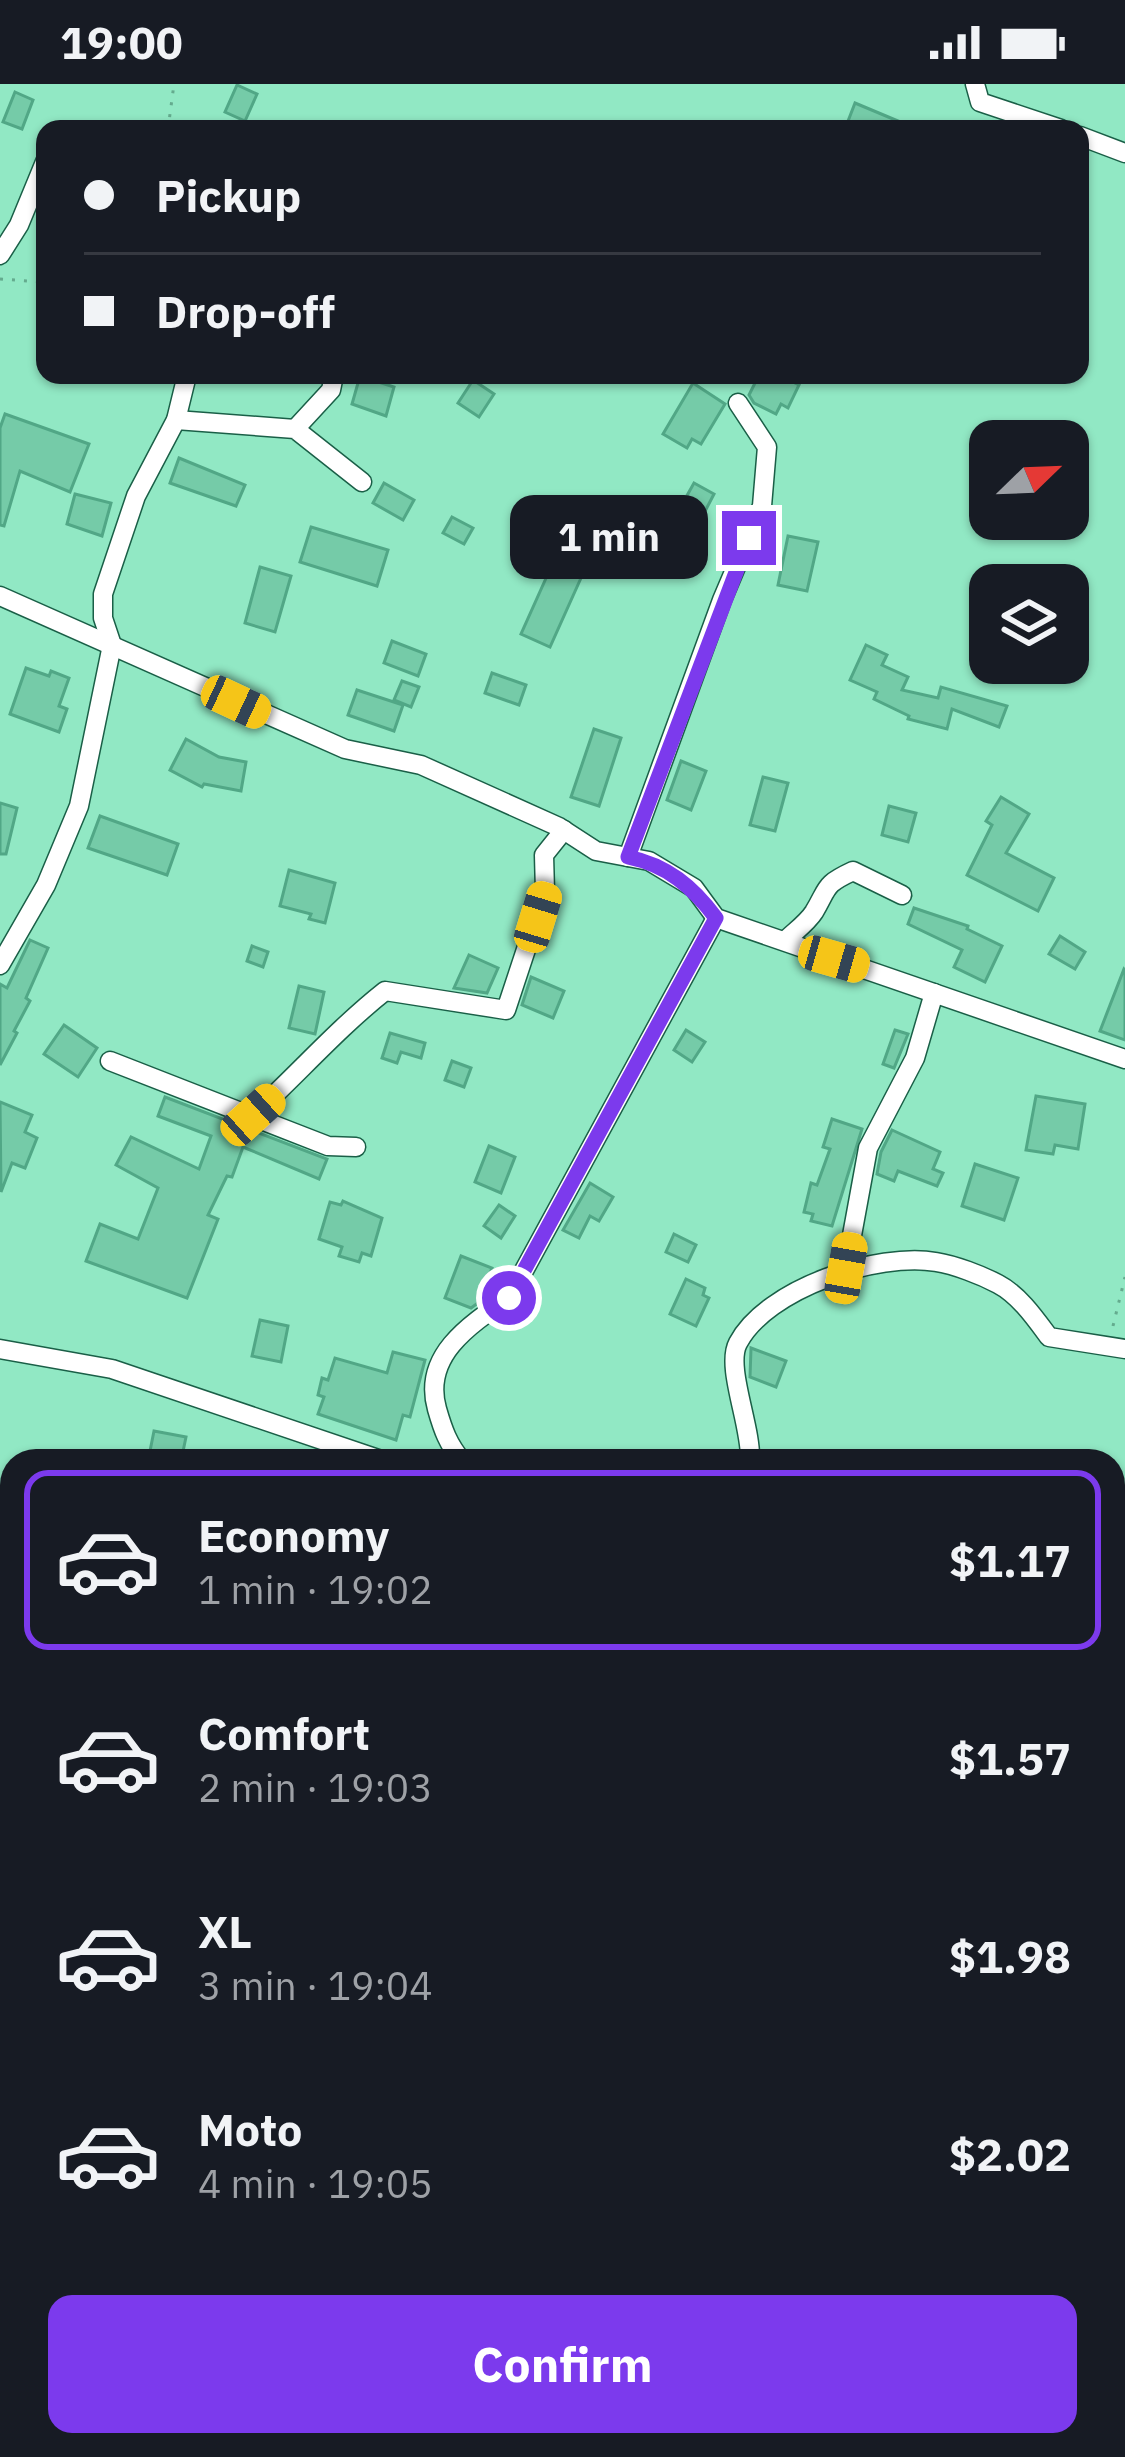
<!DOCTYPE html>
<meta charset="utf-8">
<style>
body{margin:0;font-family:"IBM Plex Sans",sans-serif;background:#242831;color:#f1f3f6;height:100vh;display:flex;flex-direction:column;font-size:45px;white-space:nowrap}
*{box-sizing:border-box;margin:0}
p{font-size:39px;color:#9ea1a6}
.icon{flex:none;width:66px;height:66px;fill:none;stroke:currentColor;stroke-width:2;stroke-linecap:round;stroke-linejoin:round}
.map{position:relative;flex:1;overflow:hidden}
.details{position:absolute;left:0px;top:1365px;width:1125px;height:1008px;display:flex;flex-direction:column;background:#171b24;border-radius:36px 36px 0 0;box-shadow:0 3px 9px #0004}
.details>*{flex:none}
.top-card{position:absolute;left:36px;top:36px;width:1053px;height:264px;border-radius:24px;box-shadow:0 3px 9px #0004;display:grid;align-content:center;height:264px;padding:0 48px;background:#171b24}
.needle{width:78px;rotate:67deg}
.buttons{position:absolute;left:969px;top:336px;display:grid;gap:24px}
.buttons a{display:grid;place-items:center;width:120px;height:120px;border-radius:24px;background:#171b24;box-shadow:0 3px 9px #0004;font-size:60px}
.end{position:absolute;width:54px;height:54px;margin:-27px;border:15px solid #7c3aed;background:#fff;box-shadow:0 0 0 6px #fff}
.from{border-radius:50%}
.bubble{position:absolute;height:84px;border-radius:24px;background:#171b24;box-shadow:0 3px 9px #0004;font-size:39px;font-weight:700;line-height:84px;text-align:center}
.car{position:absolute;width:36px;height:72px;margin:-36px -18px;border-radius:15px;box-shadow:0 0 9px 3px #0007;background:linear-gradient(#f5c518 24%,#345 0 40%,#f5c518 0 76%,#345 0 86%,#f5c518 0)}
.top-card b{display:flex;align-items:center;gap:42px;height:114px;font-size:45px}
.top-card b+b{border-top:3px solid #363941}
.top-card i{width:30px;height:30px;background:#f1f3f6}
ul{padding:21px 0 0;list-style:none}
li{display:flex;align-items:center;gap:36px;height:180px;margin:0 24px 18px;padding:0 24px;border:6px solid transparent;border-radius:24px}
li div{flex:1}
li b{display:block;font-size:45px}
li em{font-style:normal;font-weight:700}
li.current{border-color:#7c3aed}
li>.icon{width:108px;height:108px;stroke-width:1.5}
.button{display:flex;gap:24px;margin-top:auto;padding:24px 48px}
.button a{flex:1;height:138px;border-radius:24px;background:#7c3aed;color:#fff;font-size:48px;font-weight:700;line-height:138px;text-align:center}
.status{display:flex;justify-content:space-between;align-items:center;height:84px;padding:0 60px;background:#171b24;direction:ltr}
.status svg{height:33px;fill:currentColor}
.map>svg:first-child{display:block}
</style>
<div class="status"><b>19:00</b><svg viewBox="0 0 49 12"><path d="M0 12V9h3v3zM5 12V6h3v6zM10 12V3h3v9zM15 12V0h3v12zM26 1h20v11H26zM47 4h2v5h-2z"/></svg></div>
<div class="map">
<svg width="1125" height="2373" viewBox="0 0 1125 2373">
<rect width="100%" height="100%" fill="#91e8c4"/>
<g fill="#75cba8" stroke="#51a786" stroke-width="3">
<path d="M237,1L257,10L245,37L225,28Z"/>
<path d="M15,8L33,16L22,45L3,38Z"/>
<path d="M855,19L917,45H845Z"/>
<path d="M759,291H794L791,297L799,301L788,324L781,320L776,330L754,319L749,311Z"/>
<path d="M360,292L394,303L386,332L352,320Z"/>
<path d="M473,296L494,310L479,333L458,319Z"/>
<path d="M693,299L725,320L701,360L692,355L687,364L663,350Z"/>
<path d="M5,330L89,360L70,408L20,387L4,442L0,441V344Z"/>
<path d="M179,374L245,401L236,422L170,399Z"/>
<path d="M384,399L414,416L403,436L373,419Z"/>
<path d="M694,399L714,410L701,435L680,424Z"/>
<path d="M75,410L111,419L102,452L67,440Z"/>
<path d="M452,433L473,444L464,460L443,449Z"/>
<path d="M311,443L388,466L377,502L300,478Z"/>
<path d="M788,452L818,458L807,507L778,501Z"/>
<path d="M556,472L585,485L550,563L521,550Z"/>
<path d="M260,483L291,492L275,548L245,539Z"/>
<path d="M392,557L426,570L418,592L384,579Z"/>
<path d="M866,561L887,571L882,581L908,593L902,606L938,614L941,603L1007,622L999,643L952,625L947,645L908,635L909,632L874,615L877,608L850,596Z"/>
<path d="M26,584L49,592L51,587L69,594L59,622L67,625L59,648L10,630Z"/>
<path d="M492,589L526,601L519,621L485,609Z"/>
<path d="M402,597L419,603L411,623L394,616Z"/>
<path d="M357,606L403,621L394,647L348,631Z"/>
<path d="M594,645L621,654L599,722L571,713Z"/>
<path d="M186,655L219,673L246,678L241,707L204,700L202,703L170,686Z"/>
<path d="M681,677L706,687L691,726L667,716Z"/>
<path d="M763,693L788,699L775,747L750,741Z"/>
<path d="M1001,713L1029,730L1006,769L1054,794L1038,827L967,791L992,741L986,737Z"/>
<path d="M0,719L17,724L6,770H0Z"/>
<path d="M889,722L916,729L908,758L882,751Z"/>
<path d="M100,732L178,760L167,791L88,764Z"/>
<path d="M289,786L335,799L325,839L309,835L311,830L280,822Z"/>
<path d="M914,824L968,842L967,845L1002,862L985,898L954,883L962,866L908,840Z"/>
<path d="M1060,852L1085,868L1075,885L1049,870Z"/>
<path d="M30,856L48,864L26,914L30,917L14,947L17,949L0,981V900L7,904Z"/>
<path d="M252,862L268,868L263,883L247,877Z"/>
<path d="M469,871L498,884L487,909L454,904Z"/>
<path d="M1124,885L1125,886V956L1100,947Z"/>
<path d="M531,893L564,907L553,934L522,921Z"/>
<path d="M299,902L324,908L315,950L289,944Z"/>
<path d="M64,941L97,964L78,993L44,970Z"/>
<path d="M686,946L705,958L692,978L674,966Z"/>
<path d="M895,946L908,950L894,984L883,980Z"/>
<path d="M390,949L425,959L421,974L401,968L397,979L382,974Z"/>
<path d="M452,977L471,984L464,1003L445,996Z"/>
<path d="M1036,1012L1085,1020L1078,1065L1055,1061L1053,1070L1026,1066Z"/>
<path d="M165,1013L327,1075L319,1095L243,1063L232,1093L227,1092L208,1131L218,1135L187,1214L86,1177L100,1140L138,1155L158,1104L116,1081L131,1053L199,1085L211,1052L158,1032Z"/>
<path d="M0,1018L32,1031L25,1048L37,1054L25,1084L12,1079L1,1108Z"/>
<path d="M832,1035L862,1045L832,1142L811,1137L813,1130L804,1128L811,1099L817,1101L830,1065L823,1063Z"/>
<path d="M892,1046L940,1068L933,1085L943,1089L937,1102L898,1087L894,1097L877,1090L881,1068Z"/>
<path d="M489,1062L515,1073L501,1109L475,1098Z"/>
<path d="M975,1080L1018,1094L1004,1136L962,1122Z"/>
<path d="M590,1099L613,1113L599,1137L590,1132L579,1154L563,1146Z"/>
<path d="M343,1117L382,1134L371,1172L362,1169L359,1178L339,1172L342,1163L319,1155L330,1118L341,1121Z"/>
<path d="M499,1121L515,1132L501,1154L484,1142Z"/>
<path d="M674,1150L696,1161L688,1178L666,1168Z"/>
<path d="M461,1172L492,1184L478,1219L471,1224L445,1214Z"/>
<path d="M686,1195L705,1204L703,1211L709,1214L696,1242L670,1230Z"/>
<path d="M260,1236L288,1242L281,1278L252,1272Z"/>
<path d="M751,1264L786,1277L776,1303L750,1293Z"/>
<path d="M393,1268L425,1276L410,1333L403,1331L396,1356L318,1330L324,1313L318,1311L322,1294L328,1296L335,1274L387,1289Z"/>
<path d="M154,1347L186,1353L181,1377H148Z"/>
</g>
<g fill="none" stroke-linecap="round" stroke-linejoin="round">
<defs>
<g id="minor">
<path d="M975,0L980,18L1061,45"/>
<path d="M1080,52L1125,69"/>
<path d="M0,171L19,141L45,78"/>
<path d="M176,336L295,345L362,398"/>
<path d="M295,345L331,306L334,291"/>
<path d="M0,512L345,665L421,681L559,743L596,767L649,777L694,804L716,834L1125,975"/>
<path d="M628,773L722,516L762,422L767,363L738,319"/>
<path d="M785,857C794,848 807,839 814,828C829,803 823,801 853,787L902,811"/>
<path d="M0,881L46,801L79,722L112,561L103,534V510L136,412L176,336L187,291"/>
<path d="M110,977L328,1062L356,1063"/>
<path d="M253,1031C298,990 337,945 385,907L506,926L545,808L544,771L564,746"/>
<path d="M846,1184L868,1064L915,974L934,909"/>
<path d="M0,1265L112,1285L384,1377"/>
<path d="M462,1377C448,1360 443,1346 437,1325C422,1272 469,1241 509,1214L716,834"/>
<path d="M750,1377C752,1343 725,1283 738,1259C767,1204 878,1168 936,1178C955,1181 981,1191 998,1200C1019,1211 1035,1234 1049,1253L1125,1265"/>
<path d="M1113,1645L1125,1650"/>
<path d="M1113,1876L1125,1862"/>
<path d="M0,2050L12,2018"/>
<path d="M675,2361L677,2373"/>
<path d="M164,2373L169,2361"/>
<path d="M544,2373L555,2361"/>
</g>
<g id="secondary">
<path d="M0,1928L12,1932"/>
<path d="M800,2361L821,2373"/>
</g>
</defs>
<use href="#minor" stroke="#1a5f47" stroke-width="21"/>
<use href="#secondary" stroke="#1a5f47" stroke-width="27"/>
<g stroke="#64ab8e" stroke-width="3" stroke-dasharray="3 9" stroke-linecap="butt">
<path d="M168,45L174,0"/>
<path d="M0,195L43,198L45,195"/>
<path d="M1113,1242L1125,1193"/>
</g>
<use href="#minor" stroke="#fff" stroke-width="18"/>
<use href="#secondary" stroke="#fff" stroke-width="24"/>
</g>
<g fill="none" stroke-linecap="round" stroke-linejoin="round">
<path stroke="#7c3aed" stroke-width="15" d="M509,1214L716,834C693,803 667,781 628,773L749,454"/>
</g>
</svg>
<div class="buttons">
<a><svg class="needle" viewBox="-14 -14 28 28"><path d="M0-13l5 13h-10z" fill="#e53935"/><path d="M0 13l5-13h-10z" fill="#9ea1a6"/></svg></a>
<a><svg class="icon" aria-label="layers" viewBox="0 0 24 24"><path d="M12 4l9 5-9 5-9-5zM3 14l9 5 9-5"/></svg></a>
</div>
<i class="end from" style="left:509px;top:1214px"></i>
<i class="end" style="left:749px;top:454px"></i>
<div class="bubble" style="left:510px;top:411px;width:198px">1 min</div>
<i class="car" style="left:236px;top:618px;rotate:115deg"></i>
<i class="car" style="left:538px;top:833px;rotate:17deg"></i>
<i class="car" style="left:834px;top:875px;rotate:106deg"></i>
<i class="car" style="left:253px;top:1031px;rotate:48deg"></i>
<i class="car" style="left:846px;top:1184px;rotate:10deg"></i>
<div class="top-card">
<b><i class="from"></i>Pickup</b>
<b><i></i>Drop-off</b>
</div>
<section class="details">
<ul>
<li class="current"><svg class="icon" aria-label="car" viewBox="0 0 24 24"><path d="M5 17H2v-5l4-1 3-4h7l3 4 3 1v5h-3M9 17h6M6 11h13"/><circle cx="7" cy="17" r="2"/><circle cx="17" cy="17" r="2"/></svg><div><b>Economy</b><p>1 min · 19:02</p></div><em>$1.17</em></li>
<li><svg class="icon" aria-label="car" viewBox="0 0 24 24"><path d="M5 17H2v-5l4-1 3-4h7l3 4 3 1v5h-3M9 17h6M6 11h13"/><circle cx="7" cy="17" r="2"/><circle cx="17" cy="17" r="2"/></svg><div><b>Comfort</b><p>2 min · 19:03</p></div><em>$1.57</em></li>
<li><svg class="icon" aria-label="car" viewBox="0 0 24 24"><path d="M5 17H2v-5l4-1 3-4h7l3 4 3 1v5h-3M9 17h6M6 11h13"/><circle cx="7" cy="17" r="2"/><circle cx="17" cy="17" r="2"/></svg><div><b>XL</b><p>3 min · 19:04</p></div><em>$1.98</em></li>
<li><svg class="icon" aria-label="car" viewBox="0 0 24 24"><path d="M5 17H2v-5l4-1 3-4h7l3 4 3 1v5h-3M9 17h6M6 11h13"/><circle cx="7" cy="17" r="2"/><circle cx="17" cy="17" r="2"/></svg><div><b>Moto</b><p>4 min · 19:05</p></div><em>$2.02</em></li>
</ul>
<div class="button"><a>Confirm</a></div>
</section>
</div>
